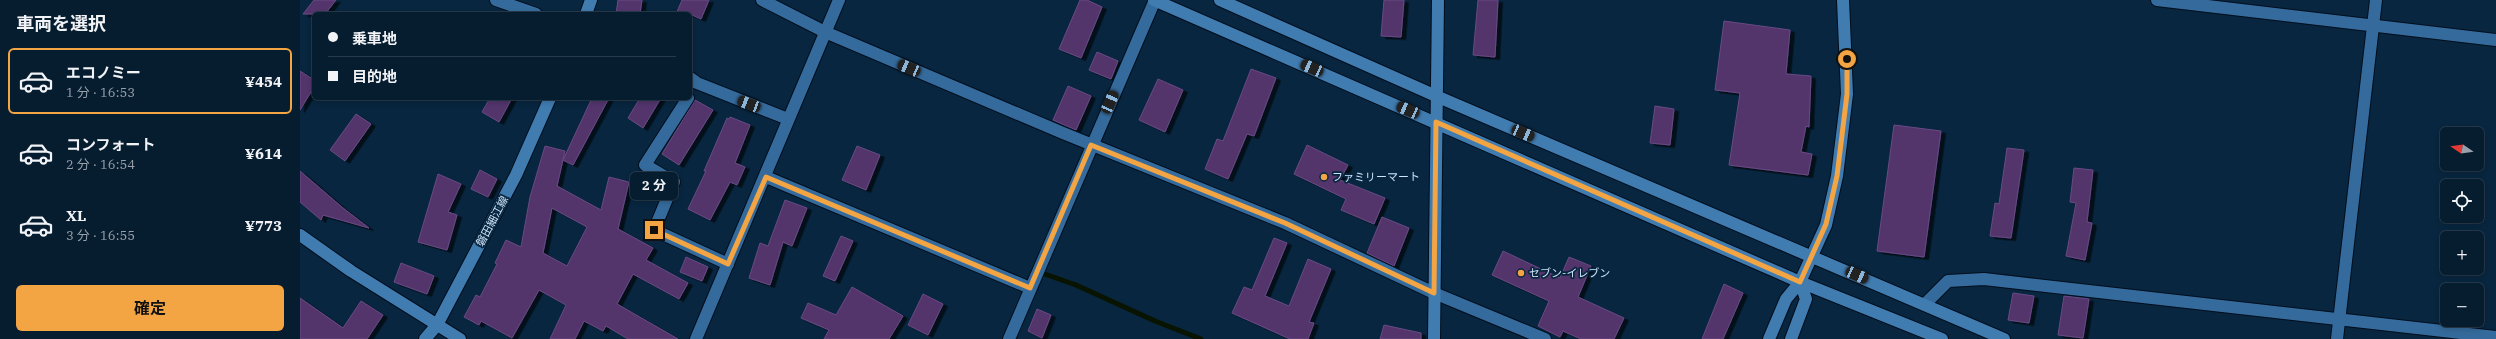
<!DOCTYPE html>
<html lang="ja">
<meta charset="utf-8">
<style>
body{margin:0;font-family:"IBM Plex Serif","Noto Sans JP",serif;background:#14293b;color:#f1f3f6;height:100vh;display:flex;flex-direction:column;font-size:15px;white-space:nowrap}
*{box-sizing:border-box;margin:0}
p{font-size:13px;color:#98a1aa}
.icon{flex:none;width:22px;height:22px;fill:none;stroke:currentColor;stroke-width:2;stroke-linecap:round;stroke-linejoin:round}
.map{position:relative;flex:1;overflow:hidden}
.sheet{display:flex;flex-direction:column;background:#061c2f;width:300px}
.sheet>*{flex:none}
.banner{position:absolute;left:12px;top:12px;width:380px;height:88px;border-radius:6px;box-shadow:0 2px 6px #0003,0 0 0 1px #273a4b;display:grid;align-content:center;height:88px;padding:0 16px;background:#061c2f}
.needle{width:26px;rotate:283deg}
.buttons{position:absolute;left:2140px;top:127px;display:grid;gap:8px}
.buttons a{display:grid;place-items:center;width:44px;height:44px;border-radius:6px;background:#061c2f;box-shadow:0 2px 6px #0003,0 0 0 1px #273a4b;font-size:20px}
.end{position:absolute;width:18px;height:18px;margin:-9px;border:5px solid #f3a443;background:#111;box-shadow:0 0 0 2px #111}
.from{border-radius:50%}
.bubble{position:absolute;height:28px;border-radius:6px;background:#061c2f;box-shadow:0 2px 6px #0003,0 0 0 1px #273a4b;font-size:13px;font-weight:700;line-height:28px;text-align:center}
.car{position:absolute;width:12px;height:24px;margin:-12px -6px;border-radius:5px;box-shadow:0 0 3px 1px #0007;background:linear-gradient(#222 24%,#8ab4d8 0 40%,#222 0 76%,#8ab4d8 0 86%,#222 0)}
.banner b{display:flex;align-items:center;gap:14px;height:38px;font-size:15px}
.banner b+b{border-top:1px solid #273a4b}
.banner i{width:10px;height:10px;background:#f1f3f6}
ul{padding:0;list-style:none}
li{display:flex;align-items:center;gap:12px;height:66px;margin:0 8px 6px;padding:0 8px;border:2px solid transparent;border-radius:6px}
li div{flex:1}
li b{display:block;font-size:15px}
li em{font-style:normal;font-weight:700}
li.current{border-color:#f3a443}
li>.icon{width:36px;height:36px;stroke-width:1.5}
h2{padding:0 16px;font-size:18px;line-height:48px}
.primary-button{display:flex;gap:8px;margin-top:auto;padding:8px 16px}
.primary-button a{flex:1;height:46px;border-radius:6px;background:#f3a443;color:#111;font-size:16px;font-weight:700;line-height:46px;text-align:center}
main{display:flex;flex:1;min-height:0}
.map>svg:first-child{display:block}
</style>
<main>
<section class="sheet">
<h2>車両を選択</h2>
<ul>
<li class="current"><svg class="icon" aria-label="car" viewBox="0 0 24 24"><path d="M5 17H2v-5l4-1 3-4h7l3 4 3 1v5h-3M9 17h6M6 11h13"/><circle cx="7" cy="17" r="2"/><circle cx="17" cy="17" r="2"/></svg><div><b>エコノミー</b><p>1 分 · 16:53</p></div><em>¥454</em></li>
<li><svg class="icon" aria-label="car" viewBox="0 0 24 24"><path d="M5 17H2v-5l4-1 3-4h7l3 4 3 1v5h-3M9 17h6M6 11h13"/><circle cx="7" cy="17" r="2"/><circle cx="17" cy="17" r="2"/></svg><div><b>コンフォート</b><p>2 分 · 16:54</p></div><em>¥614</em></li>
<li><svg class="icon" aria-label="car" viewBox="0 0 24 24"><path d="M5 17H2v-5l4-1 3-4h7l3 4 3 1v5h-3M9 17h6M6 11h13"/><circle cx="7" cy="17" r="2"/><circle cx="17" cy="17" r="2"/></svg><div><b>XL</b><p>3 分 · 16:55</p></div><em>¥773</em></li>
</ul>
<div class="primary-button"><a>確定</a></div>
</section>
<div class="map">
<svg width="2196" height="339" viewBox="0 0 2196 339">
<defs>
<filter id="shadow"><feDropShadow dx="4.5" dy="2.5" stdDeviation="0" flood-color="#0009"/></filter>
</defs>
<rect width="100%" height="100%" fill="#08263f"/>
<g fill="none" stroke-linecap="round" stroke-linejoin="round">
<path stroke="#091400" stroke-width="5" d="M739,272L776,285L855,321L901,339"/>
</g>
<g fill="#53346c" stroke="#694a84" fill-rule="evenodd" filter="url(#shadow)">
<path d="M14,0H36L25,14H3Z"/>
<path d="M318,0H342L340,14H316Z"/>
<path d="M382,0H409L401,19L390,14H376Z"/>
<path d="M780,0H787L802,7L781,58L759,49Z"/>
<path d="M1084,0H1104L1101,37L1081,36Z"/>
<path d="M1178,0H1198L1195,57L1173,55Z"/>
<path d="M1424,21L1490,30L1486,74L1511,76L1509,127L1506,126L1501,152L1512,154L1508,175L1429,165L1440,93L1415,90Z"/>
<path d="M797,52L818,61L811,79L789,70Z"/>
<path d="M951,69L976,78L954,136L947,134L928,179L905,169L917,139L923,141Z"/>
<path d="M0,71L14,80V87L0,110Z"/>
<path d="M858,79L883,90L865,132L839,120Z"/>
<path d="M768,86L791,96L776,130L753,120Z"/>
<path d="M190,98H212L199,122L182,112Z"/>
<path d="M292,98H309L273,165L263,160Z"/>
<path d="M340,98H361L343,128L328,118Z"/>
<path d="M395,100L413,110L379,165L362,154Z"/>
<path d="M1355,106L1374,109L1370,145L1350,143Z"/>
<path d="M56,114L71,124L45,161L30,150Z"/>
<path d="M430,117L450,125L435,163L445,167L437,185L430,182L410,220L388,209L406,171H404L427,118L429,119Z"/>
<path d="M1594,125L1641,131L1624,257L1577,251Z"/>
<path d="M1007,145L1048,165L1040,180L1085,198L1074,224L1041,210L1046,199L994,174Z"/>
<path d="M245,146L265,151L257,186L301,210L309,177L329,182L318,229L353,248L346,260L388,283L379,299L333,274L317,304L378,339H328L306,326L303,331L284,321L275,339H250L266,305L239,290L212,338L181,321L179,325L164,317L176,295L180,297L197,264L195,263L206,240L221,247L230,197ZM252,208L287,227L267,266L243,253Z"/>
<path d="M557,146L580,155L566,190L542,180Z"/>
<path d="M1707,148L1724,150L1711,238L1690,236L1695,203L1699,204Z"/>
<path d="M1774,168L1793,170L1787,222L1792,223L1785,260L1766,256L1776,203L1770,202Z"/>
<path d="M180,170L197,179L188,197L171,189Z"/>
<path d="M0,171L43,208L69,228L23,215L21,220L0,202Z"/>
<path d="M138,174L161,184L148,212L157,215L147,250L118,242Z"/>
<path d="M485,200L507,208L492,246L483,242L470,285L449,278L460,243L468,246Z"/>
<path d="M1082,217L1109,228L1094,266L1067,253Z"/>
<path d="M541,236L553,241L535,281L523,276Z"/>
<path d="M974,238L987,243L965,296L989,306L1008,259L1031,269L1009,322L1014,323L1008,339H990L932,313L944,287L952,290Z"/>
<path d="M1203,251L1260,278L1269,257L1291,266L1278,297L1324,318L1314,339H1281L1263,331L1260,337L1238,326L1249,301L1192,275Z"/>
<path d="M386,257L408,267L402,281L380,272Z"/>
<path d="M101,263L134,276L127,294L94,282Z"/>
<path d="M1424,284L1443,293L1423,339H1402Z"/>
<path d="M552,287L603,316L589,339H524L529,330L501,318L508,303L536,315Z"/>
<path d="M1713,293L1734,296L1729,323L1708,320Z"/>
<path d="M623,294L643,304L628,335L608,325Z"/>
<path d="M1764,296L1789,299L1783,338L1758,335Z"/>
<path d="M0,298L43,328L61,301L83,315L67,339H0Z"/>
<path d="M737,309L751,315L742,338L728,331Z"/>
<path d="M1084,325L1121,333V339H1080Z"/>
</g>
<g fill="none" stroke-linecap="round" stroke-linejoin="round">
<defs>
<g id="street">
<path d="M196,0L236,14"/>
<path d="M462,0L525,32L763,133L985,223L1134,293L1245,339"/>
<path d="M1857,0L2196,40"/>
<path d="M390,78L397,83L488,119"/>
<path d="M388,98L345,165L374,182L354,230L428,264"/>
<path d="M466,177L730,288"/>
<path d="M1625,304L1648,281L1684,279L2196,337"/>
<path d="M396,339L539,0"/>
<path d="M709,339L855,0"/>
<path d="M2037,339L2076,0"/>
</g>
<g id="secondary">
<path d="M854,0L1500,282L1642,339"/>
<path d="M920,0L1136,96L1704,339"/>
<path d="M286,14L291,0"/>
<path d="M0,235L51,271L160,339"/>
<path d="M125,339L137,325L216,175L250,98"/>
<path d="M1134,339L1138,0"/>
<path d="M1469,339L1486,299L1500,282L1526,225L1537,176L1547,94L1543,0"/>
<path d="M1491,339L1506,299L1500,282"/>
</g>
</defs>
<use href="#street" stroke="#010e1d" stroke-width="14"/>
<use href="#secondary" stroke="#010e1d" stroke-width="14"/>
<use href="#street" stroke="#356b9c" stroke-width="12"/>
<use href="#secondary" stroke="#417cb1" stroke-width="12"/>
</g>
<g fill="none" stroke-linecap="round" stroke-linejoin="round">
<path stroke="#f3a443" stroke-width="5" d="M354,230L428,264L466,177L730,288L791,145L985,223L1134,293L1136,122L1500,282L1526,224L1537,176L1547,94V59"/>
</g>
<g fill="#f3a443" stroke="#08263f" stroke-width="1.5">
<circle cx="1024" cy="177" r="4"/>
<circle cx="1221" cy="273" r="4"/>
</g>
<g text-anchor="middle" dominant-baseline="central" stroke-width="3.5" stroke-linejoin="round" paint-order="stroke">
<g font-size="11" fill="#cde4fa" stroke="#08263f" text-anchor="start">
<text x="1032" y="177">ファミリーマート</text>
<text x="1229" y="273">セブン-イレブン</text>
</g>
<g font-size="11" fill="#cde4fa" stroke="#08263f">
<text transform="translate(192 221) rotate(-62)">磐田細江線</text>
</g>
</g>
</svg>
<div class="buttons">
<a><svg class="needle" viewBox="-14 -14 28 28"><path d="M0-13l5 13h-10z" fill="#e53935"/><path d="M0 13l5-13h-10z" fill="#98a1aa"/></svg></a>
<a><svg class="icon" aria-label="locate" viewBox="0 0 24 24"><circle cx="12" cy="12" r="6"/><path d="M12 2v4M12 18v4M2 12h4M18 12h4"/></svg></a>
<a>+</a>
<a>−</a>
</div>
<i class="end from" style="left:1547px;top:59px"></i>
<i class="end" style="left:354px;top:230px"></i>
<div class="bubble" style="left:330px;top:172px;width:48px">2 分</div>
<i class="car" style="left:609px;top:68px;rotate:293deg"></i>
<i class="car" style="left:1012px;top:68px;rotate:294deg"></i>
<i class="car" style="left:810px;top:102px;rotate:24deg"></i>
<i class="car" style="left:449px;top:104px;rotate:291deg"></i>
<i class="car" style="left:1108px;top:110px;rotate:294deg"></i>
<i class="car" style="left:1223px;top:133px;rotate:113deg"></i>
<i class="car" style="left:1557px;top:275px;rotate:114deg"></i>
<div class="banner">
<b><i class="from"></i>乗車地</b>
<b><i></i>目的地</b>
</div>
</div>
</main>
